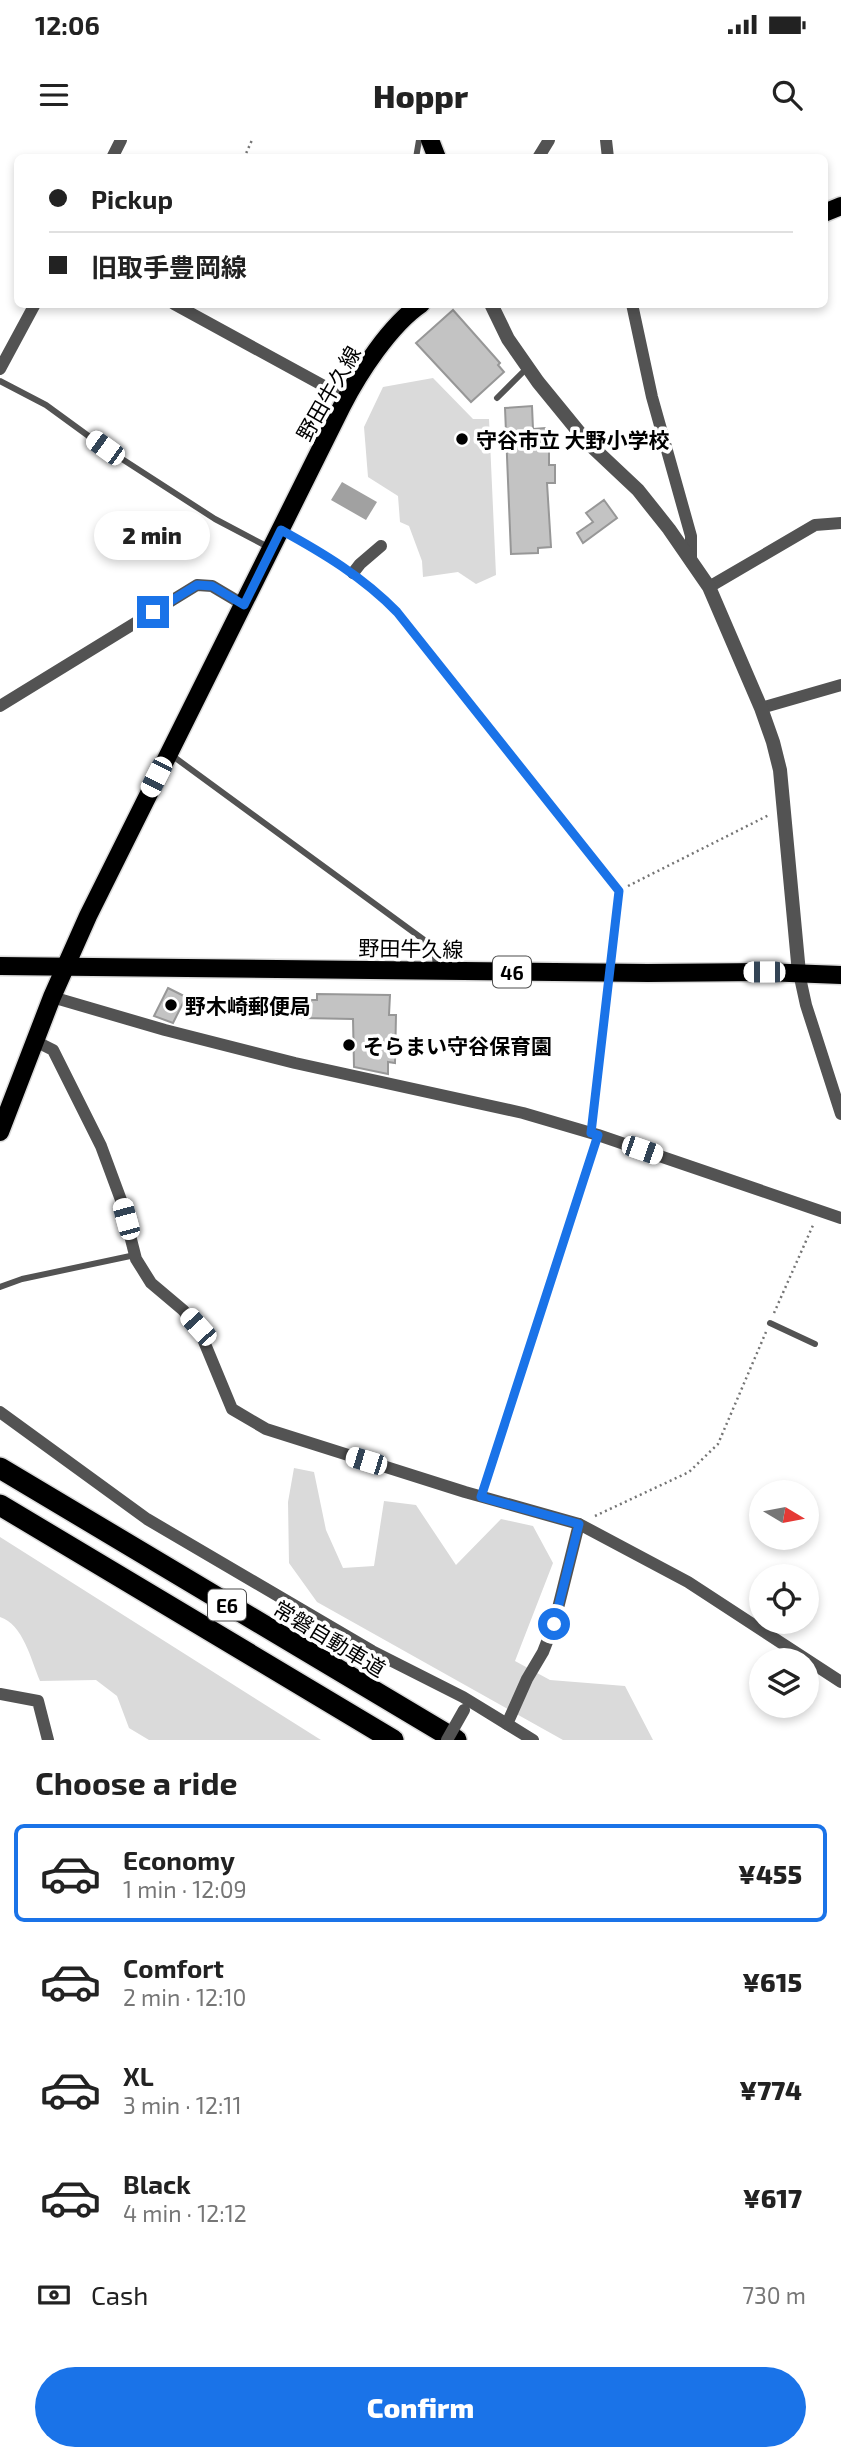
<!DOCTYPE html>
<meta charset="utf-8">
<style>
body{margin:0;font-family:"Exo 2","Noto Sans JP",sans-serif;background:#f6f6f6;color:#222;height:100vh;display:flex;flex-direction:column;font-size:26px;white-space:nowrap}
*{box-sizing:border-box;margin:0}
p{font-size:23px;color:#767676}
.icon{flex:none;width:38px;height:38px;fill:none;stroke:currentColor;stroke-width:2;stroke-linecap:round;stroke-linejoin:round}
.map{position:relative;height:1600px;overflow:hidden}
.details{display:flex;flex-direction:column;background:#fff;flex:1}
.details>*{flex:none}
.top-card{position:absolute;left:14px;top:14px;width:814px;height:154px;border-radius:10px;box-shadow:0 4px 10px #0003;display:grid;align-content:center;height:154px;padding:0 35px;background:#fff}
.needle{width:46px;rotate:100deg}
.buttons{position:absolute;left:749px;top:1340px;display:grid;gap:14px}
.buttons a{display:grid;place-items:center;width:70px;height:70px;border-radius:50%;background:#fff;box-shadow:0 4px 10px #0003;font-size:35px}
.end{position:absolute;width:32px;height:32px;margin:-16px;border:9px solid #1a73e8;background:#fff;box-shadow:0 0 0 4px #fff}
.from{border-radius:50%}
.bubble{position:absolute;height:49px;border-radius:24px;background:#fff;box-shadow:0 4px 10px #0003;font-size:23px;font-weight:800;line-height:49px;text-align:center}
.car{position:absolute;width:21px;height:42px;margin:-21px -10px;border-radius:9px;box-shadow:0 0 5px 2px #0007;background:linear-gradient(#fff 24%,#345 0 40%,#fff 0 76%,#345 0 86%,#fff 0)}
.top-card b{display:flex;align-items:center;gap:24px;height:66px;font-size:26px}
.top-card b+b{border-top:2px solid #e0e0e0}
.top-card i{width:18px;height:18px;background:#222}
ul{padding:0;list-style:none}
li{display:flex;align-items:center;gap:21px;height:98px;margin:0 14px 10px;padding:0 21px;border:4px solid transparent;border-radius:10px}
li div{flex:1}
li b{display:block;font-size:26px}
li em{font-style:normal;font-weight:800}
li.selected{border-color:#1a73e8}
li>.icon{width:63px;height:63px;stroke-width:1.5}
h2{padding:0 35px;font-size:32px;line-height:84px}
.pay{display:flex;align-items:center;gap:18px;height:77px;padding:0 35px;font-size:26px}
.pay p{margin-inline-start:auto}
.primary-button{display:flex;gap:14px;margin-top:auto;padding:14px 35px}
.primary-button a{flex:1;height:80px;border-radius:42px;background:#1a73e8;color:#fff;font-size:28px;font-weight:800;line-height:80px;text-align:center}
.status{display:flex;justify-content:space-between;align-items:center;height:49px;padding:0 35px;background:#fff;direction:ltr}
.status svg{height:19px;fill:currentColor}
header{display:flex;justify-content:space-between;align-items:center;height:91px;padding:0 35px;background:#fff;font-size:32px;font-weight:800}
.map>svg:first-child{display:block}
</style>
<div class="status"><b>12:06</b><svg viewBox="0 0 49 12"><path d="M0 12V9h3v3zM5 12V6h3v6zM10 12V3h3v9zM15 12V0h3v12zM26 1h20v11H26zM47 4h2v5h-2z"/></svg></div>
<header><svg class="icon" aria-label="menu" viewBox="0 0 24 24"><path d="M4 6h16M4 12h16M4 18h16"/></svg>Hoppr<svg class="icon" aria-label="search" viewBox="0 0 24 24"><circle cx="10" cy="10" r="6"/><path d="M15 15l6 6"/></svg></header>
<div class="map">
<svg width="841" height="1600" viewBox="0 0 841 1600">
<rect width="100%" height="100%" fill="#fff"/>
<g fill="#dadada">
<path d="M433,238L473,279H489L496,435L476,444L458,432L423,437L422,421L409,386L400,382L398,356L368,337L364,287L383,247Z"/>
<path d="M294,1328L314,1332L326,1390L343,1428L374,1426L384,1361L416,1365L456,1425L501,1379L533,1386L553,1423L515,1521L550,1540L625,1546L653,1600H563L317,1462L289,1423L288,1362Z"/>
<path d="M0,1397L321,1600H149L129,1588L117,1556L96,1540L40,1541C31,1520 23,1484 0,1477Z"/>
</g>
<path fill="#a1a1a1" d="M342,342L377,362L366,380L331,360Z"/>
<g fill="#c3c3c3" stroke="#979797" stroke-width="2">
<path d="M453,170L500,223L498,225L504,232L471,262L416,203Z"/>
<path d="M532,266L533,289L545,288L546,302H549V325H555V343H547L551,407L538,408V413L511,414L505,268Z"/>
<path d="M604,360L617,378L583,403L577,393L593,382L586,373Z"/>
<path d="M168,848L186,857L173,883L154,876Z"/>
<path d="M317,854L390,855L389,875H396L395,923L388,922V934L354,927L353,879L302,878L303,860H317Z"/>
</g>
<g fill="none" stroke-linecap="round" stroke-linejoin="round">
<defs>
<g id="primary">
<path d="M430,0L437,18"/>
<path d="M824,73L841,66"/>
<path d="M0,826L648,833L764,832L841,835"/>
<path d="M0,992L52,857L88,776L342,266C359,233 390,185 421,164"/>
</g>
<g id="motorway">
<path d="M0,1328L456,1600"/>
<path d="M0,1365L393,1600"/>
</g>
</defs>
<use href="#primary" stroke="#dbdbdb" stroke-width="21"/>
<use href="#motorway" stroke="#dbdbdb" stroke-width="24"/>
<g stroke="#757575" stroke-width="2.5" stroke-dasharray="2 3.5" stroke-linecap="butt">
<path d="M244,18L252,0"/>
<path d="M628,746L769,675"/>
<path d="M774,1173L814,1083"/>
<path d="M595,1376L689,1332L718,1304L766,1192"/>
</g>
<g stroke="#535353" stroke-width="6">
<path d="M416,18L419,0"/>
<path d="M0,241L46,265L105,308L215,379L270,408"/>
<path d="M497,258L527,228"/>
<path d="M282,391C324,414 364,437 397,472L619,750L591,993"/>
<path d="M170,614L431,805L435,817L436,828"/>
<path d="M0,1147L22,1139L135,1115"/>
<path d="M770,1183L815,1204"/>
<path d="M482,1356L598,995"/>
</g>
<g stroke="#535353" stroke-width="12">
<path d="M606,0L608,18"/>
<path d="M112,18L121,0"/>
<path d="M538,18L549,0"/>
<path d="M174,164L346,258"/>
<path d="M632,164L652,257L691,396V422"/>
<path d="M0,229L35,164"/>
<path d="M353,433L360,424L381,406"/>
<path d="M709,447L815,385L841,383"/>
<path d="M0,566L197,445L212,446L244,465"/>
<path d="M761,568L841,545"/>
<path d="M799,833L806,865L841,974"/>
<path d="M52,857L165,890L295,923L523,973L598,995L841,1078"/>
<path d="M35,901L53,910L101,1006L121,1060L136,1119L151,1143L183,1170L198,1187L232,1269L266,1289L465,1352L579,1384L688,1442L841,1542"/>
<path d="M0,1272L147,1379L372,1511L463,1557L533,1600"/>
<path d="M0,1554L38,1561L48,1600"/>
<path d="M507,1584L527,1539L543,1512L554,1484L579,1384"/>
</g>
<path stroke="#535353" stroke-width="14" d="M491,164L508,199L538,242L587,302L638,350L669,389L709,447L761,568L773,602L780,630L799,833"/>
<use href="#primary" stroke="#000" stroke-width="18"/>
<use href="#motorway" stroke="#000" stroke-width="21"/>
<path stroke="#535353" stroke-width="12" d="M447,1600L464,1570"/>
</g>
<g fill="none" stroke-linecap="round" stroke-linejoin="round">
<path stroke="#1a73e8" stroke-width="9" d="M153,472L197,445L212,446L244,465L281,390C323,413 363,437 397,472L619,751L591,993L598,995L481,1357L579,1384L554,1484"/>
</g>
<g fill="#000" stroke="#fff" stroke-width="2.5">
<circle cx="462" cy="299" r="7"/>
<circle cx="171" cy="865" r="7"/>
<circle cx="349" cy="905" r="7"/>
</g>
<g text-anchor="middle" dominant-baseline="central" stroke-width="7" stroke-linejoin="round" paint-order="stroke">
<g fill="#fff" stroke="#4c4c4c" stroke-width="2">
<rect x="493" y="816.5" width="38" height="31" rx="5"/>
<rect x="208" y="1449.5" width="38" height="31" rx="5"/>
</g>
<g font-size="19" font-weight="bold" fill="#000">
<text x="512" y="832">46</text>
<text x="227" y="1465">E6</text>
</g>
<g font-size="21" fill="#000" stroke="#fff">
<text transform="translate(328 253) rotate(-60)">野田牛久線</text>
<text transform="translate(411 808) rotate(1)">野田牛久線</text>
<text transform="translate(330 1498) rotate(31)">常磐自動車道</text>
</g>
<g font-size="21" font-weight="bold" fill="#000" stroke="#fff" text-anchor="start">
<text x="476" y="299">守谷市立 大野小学校</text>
<text x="185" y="865">野木崎郵便局</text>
<text x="363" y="905">そらまい守谷保育園</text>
</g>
</g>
</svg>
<div class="buttons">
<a><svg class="needle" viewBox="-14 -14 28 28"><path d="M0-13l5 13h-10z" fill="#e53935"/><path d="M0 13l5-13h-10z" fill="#767676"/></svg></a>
<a><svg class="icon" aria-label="locate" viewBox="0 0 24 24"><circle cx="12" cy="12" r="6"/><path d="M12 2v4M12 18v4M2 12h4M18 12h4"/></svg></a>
<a><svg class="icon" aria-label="layers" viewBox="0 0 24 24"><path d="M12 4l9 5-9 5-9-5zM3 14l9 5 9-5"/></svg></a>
</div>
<i class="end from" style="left:554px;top:1484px"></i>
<i class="end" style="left:153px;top:472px"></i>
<div class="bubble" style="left:94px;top:371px;width:116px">2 min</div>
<i class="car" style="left:105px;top:308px;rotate:306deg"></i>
<i class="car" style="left:156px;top:637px;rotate:207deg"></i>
<i class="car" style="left:764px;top:832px;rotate:270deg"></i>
<i class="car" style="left:642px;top:1010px;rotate:109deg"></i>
<i class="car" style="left:126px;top:1079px;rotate:345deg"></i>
<i class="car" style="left:198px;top:1187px;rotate:318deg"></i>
<i class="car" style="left:366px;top:1321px;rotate:287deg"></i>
<div class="top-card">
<b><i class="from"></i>Pickup</b>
<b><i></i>旧取手豊岡線</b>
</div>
</div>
<section class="details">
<h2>Choose a ride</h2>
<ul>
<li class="selected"><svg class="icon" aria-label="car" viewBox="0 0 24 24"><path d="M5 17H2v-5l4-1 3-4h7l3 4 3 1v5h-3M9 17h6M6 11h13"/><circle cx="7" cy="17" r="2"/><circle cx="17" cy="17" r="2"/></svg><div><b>Economy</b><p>1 min · 12:09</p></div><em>¥455</em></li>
<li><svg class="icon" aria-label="car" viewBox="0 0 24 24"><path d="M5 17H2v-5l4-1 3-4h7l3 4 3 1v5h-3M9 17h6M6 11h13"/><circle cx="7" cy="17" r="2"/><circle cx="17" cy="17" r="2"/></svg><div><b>Comfort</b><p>2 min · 12:10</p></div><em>¥615</em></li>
<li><svg class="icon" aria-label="car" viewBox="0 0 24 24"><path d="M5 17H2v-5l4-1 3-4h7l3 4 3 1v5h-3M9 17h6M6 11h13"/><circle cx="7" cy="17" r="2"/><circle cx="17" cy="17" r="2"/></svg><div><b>XL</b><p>3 min · 12:11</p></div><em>¥774</em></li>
<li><svg class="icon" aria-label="car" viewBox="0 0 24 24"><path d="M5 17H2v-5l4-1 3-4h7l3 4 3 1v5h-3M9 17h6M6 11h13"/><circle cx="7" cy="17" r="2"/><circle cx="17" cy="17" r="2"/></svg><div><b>Black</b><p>4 min · 12:12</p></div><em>¥617</em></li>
</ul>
<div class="pay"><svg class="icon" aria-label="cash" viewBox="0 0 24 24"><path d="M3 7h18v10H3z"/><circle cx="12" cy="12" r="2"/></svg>Cash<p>730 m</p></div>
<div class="primary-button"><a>Confirm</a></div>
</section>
